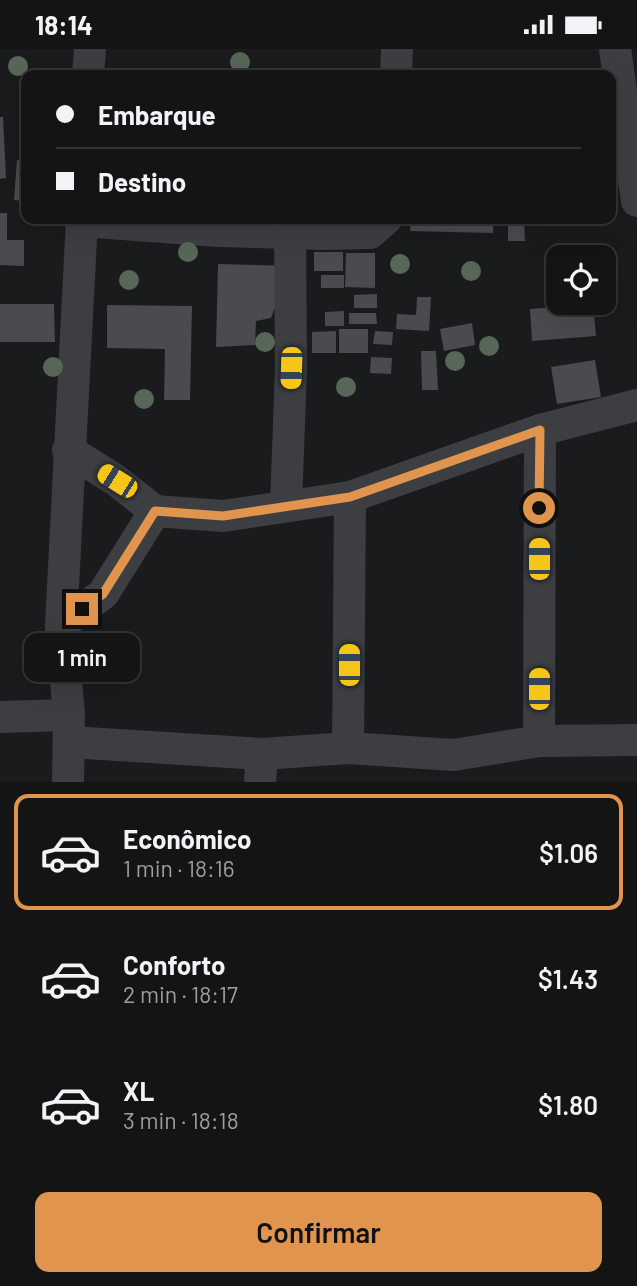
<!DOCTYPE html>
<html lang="pt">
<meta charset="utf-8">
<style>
body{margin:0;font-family:Barlow,sans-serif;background:#212122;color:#f1f3f6;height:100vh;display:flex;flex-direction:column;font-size:26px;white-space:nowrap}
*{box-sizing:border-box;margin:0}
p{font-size:23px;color:#9d9ea0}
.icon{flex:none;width:38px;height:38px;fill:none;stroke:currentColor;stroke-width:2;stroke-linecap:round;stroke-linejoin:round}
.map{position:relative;height:733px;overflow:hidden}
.sheet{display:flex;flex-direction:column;background:#141415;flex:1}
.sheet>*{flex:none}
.banner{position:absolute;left:21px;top:21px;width:595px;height:154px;border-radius:14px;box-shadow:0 7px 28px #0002,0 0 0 2px #333334;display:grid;align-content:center;height:154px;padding:0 35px;background:#141415}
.tools{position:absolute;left:546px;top:196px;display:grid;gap:14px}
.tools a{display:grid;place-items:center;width:70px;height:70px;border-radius:14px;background:#141415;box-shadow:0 7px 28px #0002,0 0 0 2px #333334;font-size:35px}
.end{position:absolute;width:32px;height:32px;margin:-16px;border:9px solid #e0944e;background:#111;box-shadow:0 0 0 4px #111}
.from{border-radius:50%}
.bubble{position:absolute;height:49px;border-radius:14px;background:#141415;box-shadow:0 7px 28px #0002,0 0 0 2px #333334;font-size:23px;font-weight:600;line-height:49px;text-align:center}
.car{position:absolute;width:21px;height:42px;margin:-21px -10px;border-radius:9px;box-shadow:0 0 5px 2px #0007;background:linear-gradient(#f5c518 24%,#345 0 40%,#f5c518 0 76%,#345 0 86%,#f5c518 0)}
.banner b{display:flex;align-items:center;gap:24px;height:66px;font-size:26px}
.banner b+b{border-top:2px solid #333334}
.banner i{width:18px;height:18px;background:#f1f3f6}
ul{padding:12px 0 0;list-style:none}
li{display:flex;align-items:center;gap:21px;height:116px;margin:0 14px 10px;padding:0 21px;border:4px solid transparent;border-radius:14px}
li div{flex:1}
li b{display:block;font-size:26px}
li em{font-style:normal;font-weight:600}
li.on{border-color:#e0944e}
li>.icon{width:63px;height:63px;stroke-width:1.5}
.primary-button{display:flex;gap:14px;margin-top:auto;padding:14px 35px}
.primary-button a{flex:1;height:80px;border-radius:14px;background:#e0944e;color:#111;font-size:28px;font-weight:600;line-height:80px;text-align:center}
.status{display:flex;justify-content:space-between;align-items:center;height:49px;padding:0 35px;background:#141415;direction:ltr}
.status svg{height:19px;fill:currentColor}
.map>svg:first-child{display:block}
</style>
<div class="status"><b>18:14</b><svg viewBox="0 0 49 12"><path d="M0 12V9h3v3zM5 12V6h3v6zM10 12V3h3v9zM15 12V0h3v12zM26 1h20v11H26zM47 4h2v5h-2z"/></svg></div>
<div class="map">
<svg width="637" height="733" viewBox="0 0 637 733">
<rect width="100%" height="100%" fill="#1a1b1c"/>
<g fill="#4a4b4e">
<path d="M220,22L272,24V26H220Z"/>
<path d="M0,68H3L6,129L0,130Z"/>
<path d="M17,111L26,112V152L14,151Z"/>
<path d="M0,164H7V191H24V217L0,216Z"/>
<path d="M411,170H493V184L410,182Z"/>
<path d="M508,170H524L525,192H508Z"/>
<rect x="314" y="203" width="29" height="19"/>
<path d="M346,204H375V239L345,238Z"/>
<path d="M218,215L290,217L271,269L256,272L255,296L216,298Z"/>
<rect x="321" y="226" width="23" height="13"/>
<path d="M377,245V259H354V246Z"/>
<path d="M417,248H431L429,282L396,280L397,265L416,266Z"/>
<path d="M556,254H593L596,287L532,292L530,260L557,258Z"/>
<path d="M0,255H54L55,293H0Z"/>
<path d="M107,256L192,257L190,351H164L165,300L107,299Z"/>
<path d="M344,262V277H325V263Z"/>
<path d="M349,264H376L377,275H349Z"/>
<path d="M472,274L475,296L444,302L440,280Z"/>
<rect x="339" y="280" width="29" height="24"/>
<path d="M336,282V304H312V283Z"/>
<path d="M375,282L393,283L392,296L373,295Z"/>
<path d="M421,302H436L438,341H422Z"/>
<path d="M371,308L392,309L391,325L370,324Z"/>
<path d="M595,311L601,348L557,355L551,318Z"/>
</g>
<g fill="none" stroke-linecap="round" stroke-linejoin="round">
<g stroke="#3c3e41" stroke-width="32">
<path d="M615,0L637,152"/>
<path d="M88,26L90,0"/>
<path d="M396,26L397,0"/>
<path d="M82,172L218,182L324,185L370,184L386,170"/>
<path d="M68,401L117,432L155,462"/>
<path d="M286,457L291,319L290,184"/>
<path d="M61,576L103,545L155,462L223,467L350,448L540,381L637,356"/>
<path d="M0,668L69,666"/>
<path d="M539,692L540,381"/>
<path d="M70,693L262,705L348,699L454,706L539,692L637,691"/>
<path d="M348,699L350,448"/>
<path d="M68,733L69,666L61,576L82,170"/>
<path d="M260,733L262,705"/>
</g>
</g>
<g fill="#586657">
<circle cx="240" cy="13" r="10"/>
<circle cx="18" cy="17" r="10"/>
<circle cx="188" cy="203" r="10"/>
<circle cx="400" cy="215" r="10"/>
<circle cx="471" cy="222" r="10"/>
<circle cx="129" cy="231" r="10"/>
<circle cx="265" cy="293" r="10"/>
<circle cx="489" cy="297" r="10"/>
<circle cx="455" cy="312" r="10"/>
<circle cx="53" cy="318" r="10"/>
<circle cx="346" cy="338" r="10"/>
<circle cx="144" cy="350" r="10"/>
</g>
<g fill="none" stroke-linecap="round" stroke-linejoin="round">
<path stroke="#e0944e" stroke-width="9" d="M82,560L103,545L155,462L223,467L350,448L540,381L539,459"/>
</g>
</svg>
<div class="tools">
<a><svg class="icon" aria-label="locate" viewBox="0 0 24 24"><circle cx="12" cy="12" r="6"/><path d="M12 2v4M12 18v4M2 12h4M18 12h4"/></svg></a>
</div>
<i class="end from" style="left:539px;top:459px"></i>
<i class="end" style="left:82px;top:560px"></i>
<div class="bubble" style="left:24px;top:584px;width:116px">1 min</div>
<i class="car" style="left:291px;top:319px;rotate:182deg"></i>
<i class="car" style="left:117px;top:432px;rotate:302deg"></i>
<i class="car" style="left:539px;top:510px;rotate:0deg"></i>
<i class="car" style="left:349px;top:616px;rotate:0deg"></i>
<i class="car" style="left:539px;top:640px;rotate:0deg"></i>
<div class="banner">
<b><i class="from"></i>Embarque</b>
<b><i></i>Destino</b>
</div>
</div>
<section class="sheet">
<ul>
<li class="on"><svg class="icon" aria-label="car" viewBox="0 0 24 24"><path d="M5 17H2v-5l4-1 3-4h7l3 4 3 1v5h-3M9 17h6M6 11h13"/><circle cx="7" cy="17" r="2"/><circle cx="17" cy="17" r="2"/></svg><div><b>Econômico</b><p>1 min · 18:16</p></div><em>$1.06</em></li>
<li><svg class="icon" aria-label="car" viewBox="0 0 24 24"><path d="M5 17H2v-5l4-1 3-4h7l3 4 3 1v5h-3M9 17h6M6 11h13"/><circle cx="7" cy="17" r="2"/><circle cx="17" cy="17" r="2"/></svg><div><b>Conforto</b><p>2 min · 18:17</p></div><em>$1.43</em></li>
<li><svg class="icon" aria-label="car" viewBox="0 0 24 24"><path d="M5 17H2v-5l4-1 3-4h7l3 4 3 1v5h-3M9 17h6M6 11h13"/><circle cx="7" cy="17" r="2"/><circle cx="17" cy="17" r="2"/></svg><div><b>XL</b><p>3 min · 18:18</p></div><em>$1.80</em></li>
</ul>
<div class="primary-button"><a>Confirmar</a></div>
</section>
